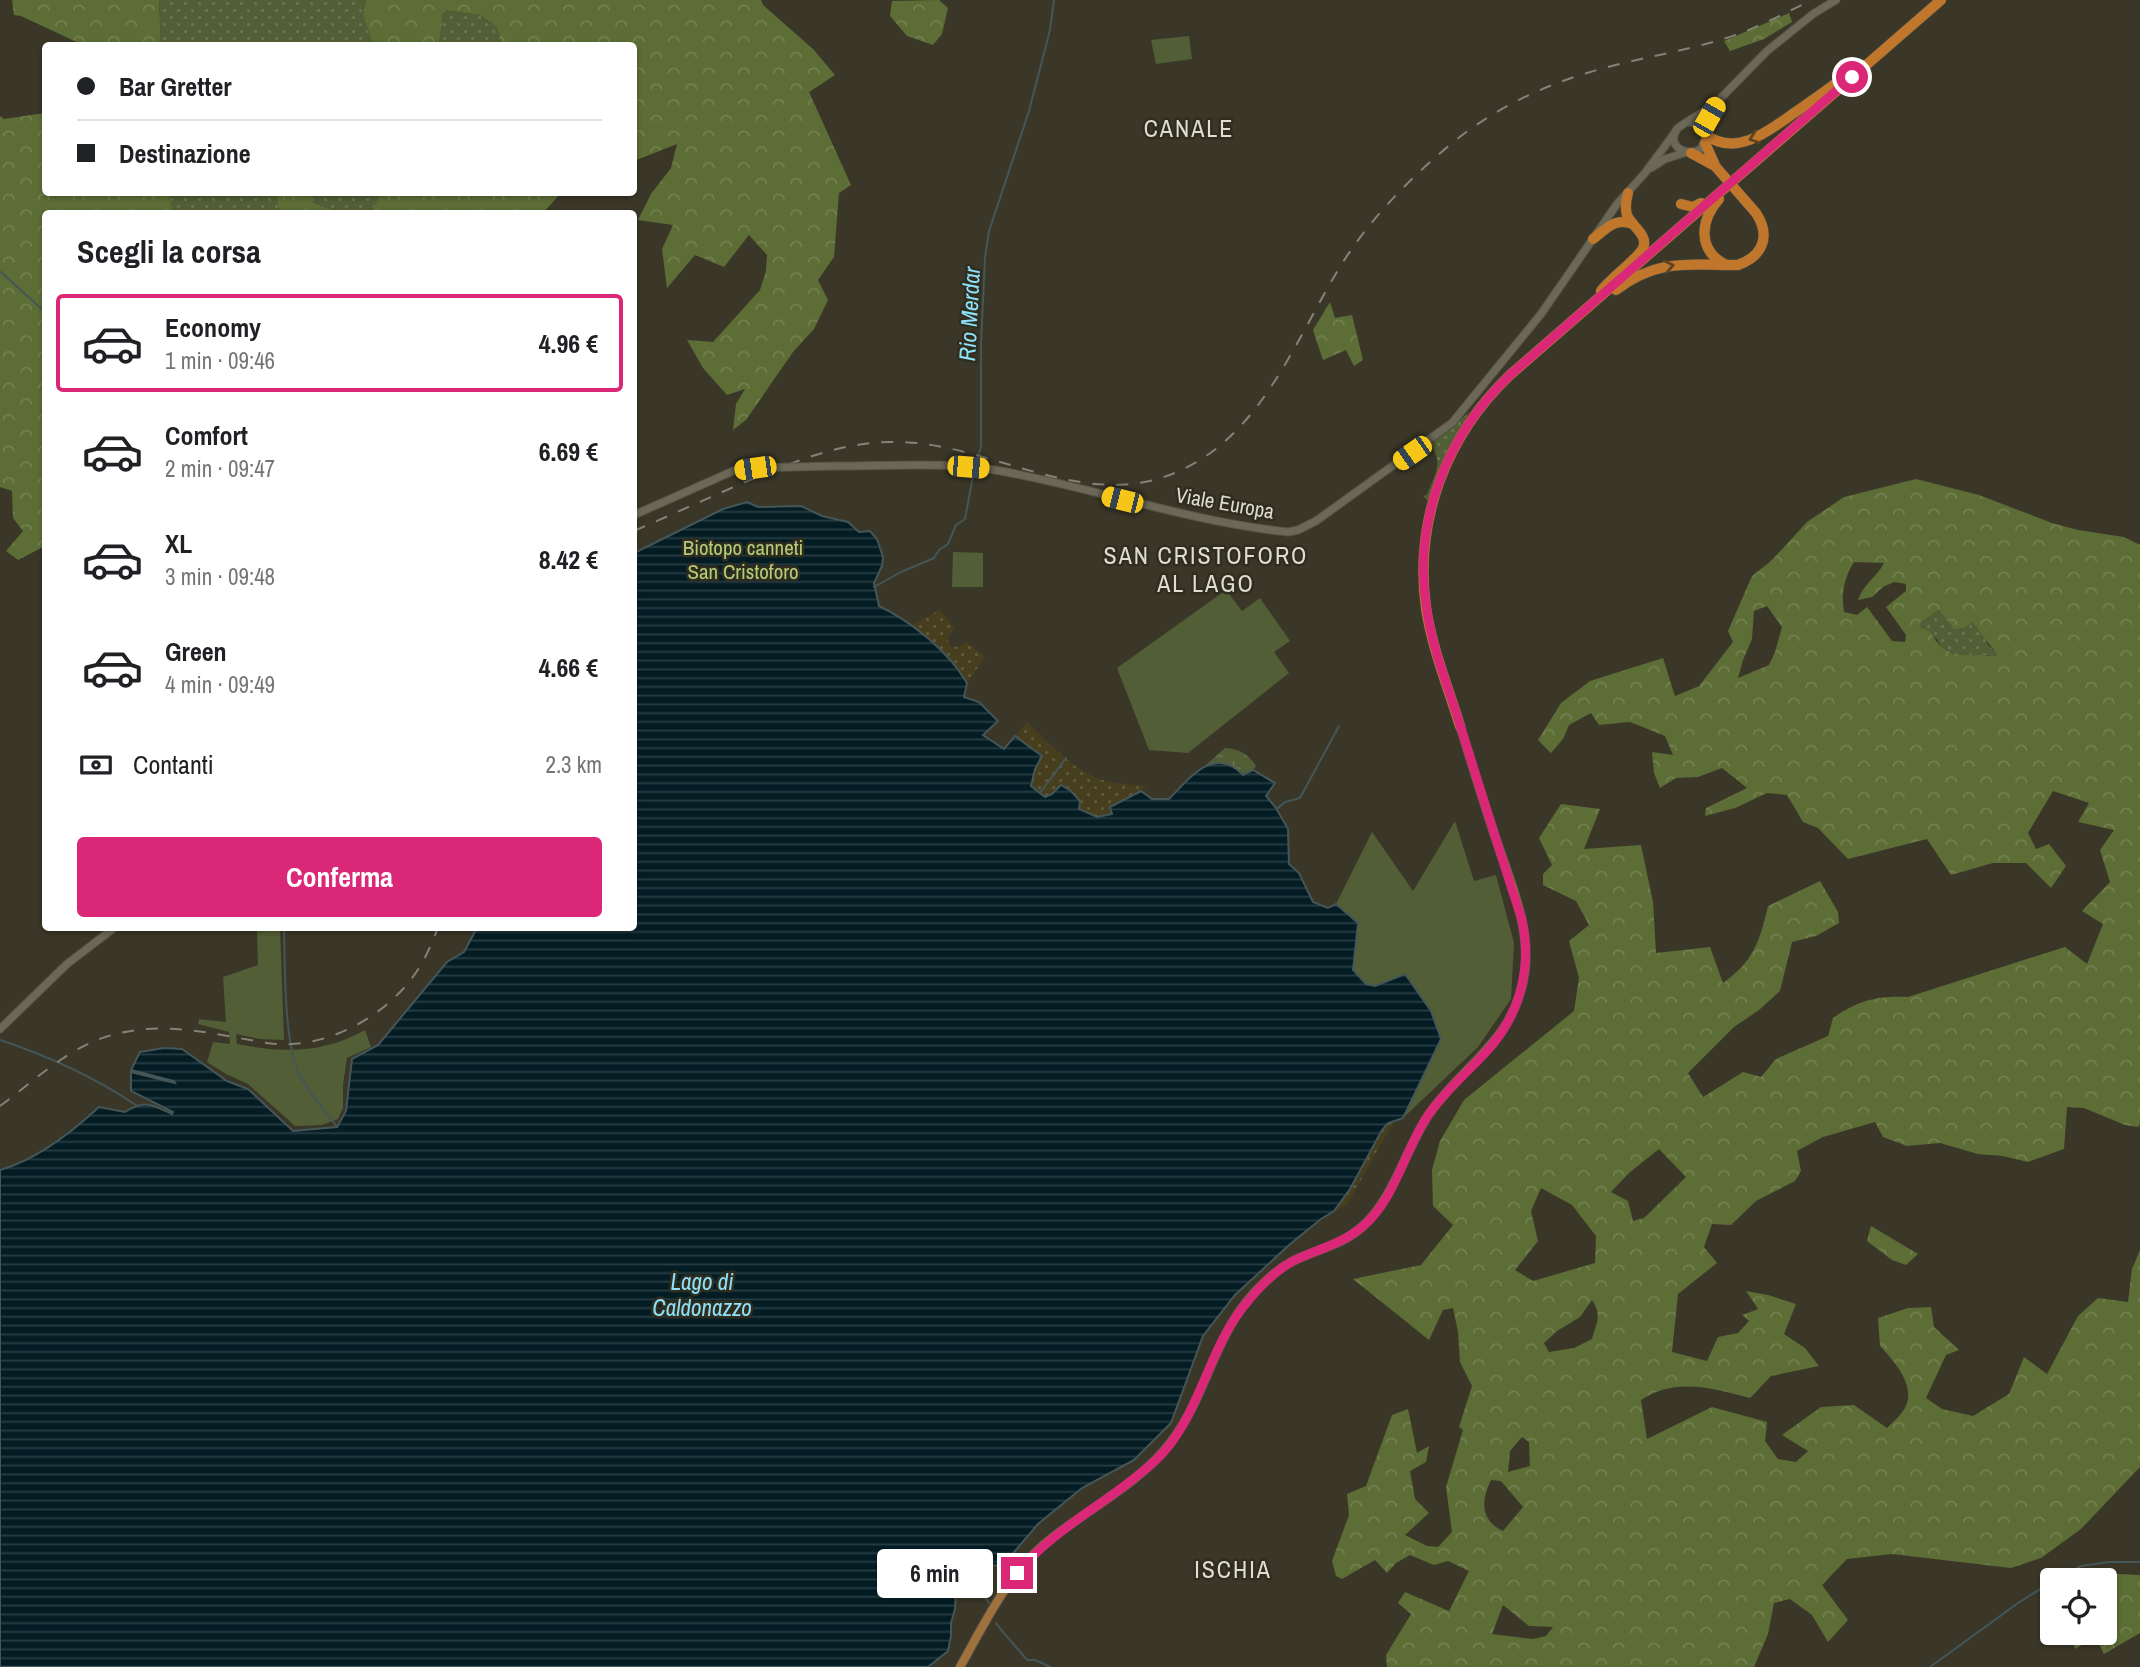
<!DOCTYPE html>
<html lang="it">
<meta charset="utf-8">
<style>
body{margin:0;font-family:"Archivo Narrow",sans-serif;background:#f2f2f2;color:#202124;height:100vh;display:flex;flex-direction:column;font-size:26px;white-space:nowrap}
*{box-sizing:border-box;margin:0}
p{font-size:23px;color:#757577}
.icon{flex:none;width:38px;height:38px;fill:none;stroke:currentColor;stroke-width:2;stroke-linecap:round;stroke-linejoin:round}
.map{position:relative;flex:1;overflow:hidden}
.drawer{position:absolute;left:42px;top:210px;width:595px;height:721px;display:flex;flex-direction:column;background:#fff;border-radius:7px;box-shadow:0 2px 5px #0004}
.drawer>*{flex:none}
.guide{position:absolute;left:42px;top:42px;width:595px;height:154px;border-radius:7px;box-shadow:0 2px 5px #0004;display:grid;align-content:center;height:154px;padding:0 35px;background:#fff}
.buttons{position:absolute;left:2040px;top:1568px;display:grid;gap:14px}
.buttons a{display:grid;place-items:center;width:77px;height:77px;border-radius:7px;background:#fff;box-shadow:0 2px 5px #0004;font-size:35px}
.end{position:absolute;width:32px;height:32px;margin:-16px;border:9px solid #db2777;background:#fff;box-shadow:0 0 0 4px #fff}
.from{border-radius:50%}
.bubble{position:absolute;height:49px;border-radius:7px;background:#fff;box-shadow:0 2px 5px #0004;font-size:23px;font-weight:700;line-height:49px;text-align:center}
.car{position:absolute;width:21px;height:42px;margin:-21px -10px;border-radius:9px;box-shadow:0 0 5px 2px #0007;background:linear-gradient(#f5c518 24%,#345 0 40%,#f5c518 0 76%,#345 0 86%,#f5c518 0)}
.guide b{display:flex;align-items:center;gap:24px;height:66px;font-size:26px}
.guide b+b{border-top:2px solid #e0e0e0}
.guide i{width:18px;height:18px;background:#202124}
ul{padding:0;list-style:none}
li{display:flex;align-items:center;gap:21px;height:98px;margin:0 14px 10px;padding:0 21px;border:4px solid transparent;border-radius:7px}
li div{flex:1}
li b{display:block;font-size:26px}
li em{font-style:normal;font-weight:700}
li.active{border-color:#db2777}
li>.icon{width:63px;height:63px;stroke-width:1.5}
h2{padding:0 35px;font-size:32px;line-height:84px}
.pay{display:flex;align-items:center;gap:18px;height:77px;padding:0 35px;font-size:26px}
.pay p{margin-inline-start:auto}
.action{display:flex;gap:14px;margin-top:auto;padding:14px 35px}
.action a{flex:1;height:80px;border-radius:7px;background:#db2777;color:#fff;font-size:28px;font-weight:700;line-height:80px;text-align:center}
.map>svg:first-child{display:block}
</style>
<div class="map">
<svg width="2140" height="1667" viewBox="0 0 2140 1667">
<defs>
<pattern id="grass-dots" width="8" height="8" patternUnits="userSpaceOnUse" patternTransform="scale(1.75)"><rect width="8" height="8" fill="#525e35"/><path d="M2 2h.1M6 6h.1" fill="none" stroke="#6a7451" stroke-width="1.8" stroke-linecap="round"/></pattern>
<pattern id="forest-crowns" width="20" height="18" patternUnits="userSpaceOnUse" patternTransform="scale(1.75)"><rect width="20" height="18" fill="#5c6d35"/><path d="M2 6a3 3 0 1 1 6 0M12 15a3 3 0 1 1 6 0" fill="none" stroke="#738151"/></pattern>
<pattern id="wetland-marsh" width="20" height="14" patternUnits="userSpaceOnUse" patternTransform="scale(1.75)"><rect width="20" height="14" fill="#525e35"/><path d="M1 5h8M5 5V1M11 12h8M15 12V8" fill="none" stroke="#6a7451"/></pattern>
<pattern id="sand-dots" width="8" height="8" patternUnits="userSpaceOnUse" patternTransform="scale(1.75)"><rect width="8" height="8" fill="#473e1e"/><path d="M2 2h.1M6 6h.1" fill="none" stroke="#61593e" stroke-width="1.8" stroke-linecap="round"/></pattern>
<pattern id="water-rules" width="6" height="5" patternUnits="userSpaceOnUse" patternTransform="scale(1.75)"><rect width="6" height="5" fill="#041d24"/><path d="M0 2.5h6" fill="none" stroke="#283d43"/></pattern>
</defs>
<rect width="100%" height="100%" fill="#3a3728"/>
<g fill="url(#grass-dots)">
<path d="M159,0H366L363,15L373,45H161Z"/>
<path d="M442,10L480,15L497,27L502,45L439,46Z"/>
<path d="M169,193H380L372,214L173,213Z"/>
<path d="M1469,412L1443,459L1428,501L1423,496L1427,495C1435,474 1444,463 1430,444L1450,429Z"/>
<path d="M1939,610L1972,622L1984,637L1988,645L2000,656L1953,654L1940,646L1937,639L1918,628L1921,622Z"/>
</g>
<g fill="url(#forest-crowns)" fill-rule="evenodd">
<path d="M12,0H159L161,45H83L21,16L14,15Z"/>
<path d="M366,0H761L763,5L813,49L835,75L809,92L851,185L839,193L834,257L818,280L828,300L814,329L793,352L746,420L733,430L736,404L745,389L727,395L703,368L687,340L713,342L760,290L766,271L767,255L749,235L724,267L695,255L667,288L662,249L673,225L638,220L651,194L671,168L677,144L634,161V46L502,45L497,27L480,15L443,10L439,45H373L363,15Z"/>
<path d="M939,0L948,8L942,34L933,45L907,36L890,16L892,1Z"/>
<path d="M1789,13L1792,22L1764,39L1730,51L1724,41Z"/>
<path d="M45,113L46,192L169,193L173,213L46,214L45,546L18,560L6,551L23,531L13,518L12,491L0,487V116L4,119Z"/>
<path d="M276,193H310L313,203L340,213H280Z"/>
<path d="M380,193V192L561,193L543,213H372Z"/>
<path d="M1330,302L1335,318L1352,315L1363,360L1354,366L1346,350L1323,360L1313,330Z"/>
<path d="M1916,479L1979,495L2052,523L2078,530L2124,537L2140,545V1124L2138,1127L2125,1125L2084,1108L2067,1107L2064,1149L2028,1162L2003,1156L1978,1154L1940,1143L1907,1146L1883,1137L1875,1122L1823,1137L1797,1151L1801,1171L1795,1181L1756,1201L1731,1225L1712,1224L1704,1247L1717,1263L1678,1294L1672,1352L1707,1361L1718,1337L1738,1333L1749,1321L1742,1315L1758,1309L1746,1291L1768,1295L1796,1304L1784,1334L1805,1348L1819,1366L1771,1376L1750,1398C1714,1388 1674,1377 1641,1400L1647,1439L1712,1407L1767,1422L1765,1441L1778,1459L1796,1462L1808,1451L1782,1435L1821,1407L1854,1405L1887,1428C1892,1423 1899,1417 1903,1411C1919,1389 1895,1362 1880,1346L1878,1318L1908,1308L1931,1307L1934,1327L1959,1350L1946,1355L1926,1398L1942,1409L1973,1416L2009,1394L2024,1357L2047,1374L2078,1316L2098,1298L2128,1302L2132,1269L2140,1250V1467L2081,1529L2041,1558L2011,1568L1892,1554L1847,1559L1822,1585L1848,1620L1828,1642L1812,1615L1790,1599L1774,1603L1768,1634L1754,1667H1387L1386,1655L1411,1614L1398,1603L1405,1592L1449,1611L1469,1571L1448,1561L1434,1565L1410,1555L1396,1563L1387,1573L1375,1560L1342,1579L1336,1576L1332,1561L1349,1515L1347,1494L1366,1486L1392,1415L1408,1409L1417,1453L1429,1446L1426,1462L1410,1471L1415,1499L1429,1513L1405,1535L1427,1546L1438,1547L1452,1532L1446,1487L1463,1430L1459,1427L1472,1386L1460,1362L1458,1332L1453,1308L1443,1310L1429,1340L1353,1279L1421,1265L1453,1225L1433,1206L1432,1170L1440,1141L1464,1100L1574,1011L1579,978L1569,941L1589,925L1576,901L1543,885V874L1552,865L1539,838L1561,804L1600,809L1584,849L1641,845L1653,902L1656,953L1710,947L1723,983C1753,962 1760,941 1768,906L1820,881L1838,912L1839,923L1816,936L1792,942L1780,991L1759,1010L1734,1027L1688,1073L1703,1097L1743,1072L1761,1077L1776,1059L1828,1036L1833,1018C1859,1000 1877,996 1908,997L2065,947L2087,964L2103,924L2082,911L2110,882L2100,850L2114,830L2078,822L2089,803L2053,791L2028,833L2036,849L2049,844L2066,866L2051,888L2026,863H1993L1951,875L1927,839L1848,859L1818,828L1803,822L1787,795L1767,793L1735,808L1705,816L1706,808L1747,788L1722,768L1698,777L1676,778L1660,788L1654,773L1652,752L1673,755L1665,736L1630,722L1599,725L1591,713L1569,725L1563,739L1551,753L1538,740L1561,703L1590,681L1663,658L1675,696L1699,686L1733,642L1728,631L1752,576L1771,561L1807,522L1844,497ZM1854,562L1884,563C1877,577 1863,584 1858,600L1872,597L1883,587L1894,582L1906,584V591L1886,607L1906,635L1905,642L1892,641L1867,607L1857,615L1844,612C1841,593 1844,578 1854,562ZM1767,606L1782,627L1775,652L1769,665L1738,678L1743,660L1752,639L1754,611ZM1939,610L1954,629L1964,628L1972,622C1982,634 1989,645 1999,656L1953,654L1940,646L1929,631L1919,627L1921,622ZM1659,1149L1686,1177L1644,1218L1633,1221L1628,1201L1611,1192L1629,1173ZM1541,1188L1572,1205L1596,1236L1595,1263L1533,1281L1515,1270L1538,1241L1531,1211ZM1592,1300C1602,1315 1597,1322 1592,1339L1574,1348L1549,1352L1544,1343L1557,1331L1580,1317ZM1522,1437L1529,1442L1530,1466L1508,1472L1510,1451ZM1491,1480L1501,1481L1523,1507L1503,1531C1480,1520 1481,1501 1491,1480ZM1503,1605L1529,1626L1553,1627L1546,1636L1533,1639L1492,1634Z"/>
<path d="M1871,1226L1918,1254L1906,1265L1892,1260L1867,1241Z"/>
<path d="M2099,1573L2140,1575V1633L2104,1654L2095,1637L2075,1649L2069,1633H2105V1580H2084Z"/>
</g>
<path fill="url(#wetland-marsh)" d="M1225,748C1240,749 1248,754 1256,766L1253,770L1243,775L1206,765Z"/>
<g fill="url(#sand-dots)">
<path d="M940,610L955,629L948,637C947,651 959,647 967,642L985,657L968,682C953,658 933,642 912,625Z"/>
<path d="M1027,722C1047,741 1073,770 1100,779C1115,785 1132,784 1148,786L1110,807L1112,813L1098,817L1079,809L1080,801L1071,791L1045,797L1031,786L1035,769L1015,736Z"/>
<path d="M1394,1120L1393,1126L1389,1130L1347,1205L1334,1211L1350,1189L1382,1130L1388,1123Z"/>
</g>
<g fill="#525e35">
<path d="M1189,36L1192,59L1156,64L1151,40Z"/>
<path d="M953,552L983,553V587H952Z"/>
<path d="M1226,590L1242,611L1260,598L1290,641L1274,652L1289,673L1188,753L1149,750L1117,668Z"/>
<path d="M1455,821L1474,881L1496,875L1514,943L1511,999L1478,1047L1403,1118L1441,1039L1431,1011L1375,986L1366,984L1353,970L1358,923L1336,904L1372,832L1413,891Z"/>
<path d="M257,928H280L284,1040L260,1039L236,1034L237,1044C283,1053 322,1054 365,1030L371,1047L347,1058L343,1084V1108L338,1119L322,1125L295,1126L248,1084L226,1074L207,1062L213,1042L230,1044L229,1032L198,1024L199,1019L226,1022L223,977L258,965Z"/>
</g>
<path fill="url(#water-rules)" stroke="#455658" stroke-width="2" d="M747,502L758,507L801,506L822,516L848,522L859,532L870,531L877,539L883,557L882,566L874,583L879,606C911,621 949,652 967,683L964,697L979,702L998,721L983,735L1004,749L1015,736L1042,756L1035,769L1031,786L1045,797L1052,794L1061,785L1071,791L1080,801L1079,809L1097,817L1112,814L1110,807L1141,791L1152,799H1169C1190,778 1214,745 1243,775L1253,770L1275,783L1266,796L1276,808L1288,829L1289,864L1299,873L1313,902L1328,908L1336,904L1358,923L1353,970L1366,984L1375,986L1405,974L1431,1011L1441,1039L1403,1118L1388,1123L1382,1130L1350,1189L1334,1211L1321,1219L1289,1245L1235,1295L1203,1336L1171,1423L1134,1460L1082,1488L1038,1524L1003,1565L957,1567L955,1609L951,1623V1636L948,1651L928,1667H0V1170C36,1160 72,1132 99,1107L125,1112C145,1099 152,1105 172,1114L173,1112L131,1091V1072L175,1083L174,1081L131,1070L140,1052L164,1048L182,1049L227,1081L248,1089L293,1131L337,1127L346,1111L352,1059L378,1045L447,962L464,952L477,928H634V553L723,509Z"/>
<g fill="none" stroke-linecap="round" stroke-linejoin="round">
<g stroke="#455658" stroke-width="2">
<path d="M1,272L46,313"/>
<path d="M976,464L981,447V344L985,258L989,231L1029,111L1050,30L1054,0"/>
<path d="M874,587L901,572L934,558L939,550L948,544L956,525L965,519L974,470"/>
<path d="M1040,793L1066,758"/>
<path d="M1277,809L1285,802L1300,798L1339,726"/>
<path d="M284,928C285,966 284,1034 297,1069C306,1090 324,1109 337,1127"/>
<path d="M0,1040C48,1056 94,1077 136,1105"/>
<path d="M967,1572L989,1603"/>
<path d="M2054,1580L2081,1566L2109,1562H2140"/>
<path d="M996,1623C1006,1637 1017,1647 1027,1660H1035L1050,1667"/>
<path d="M1930,1667L2018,1603L2053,1581"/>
</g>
<defs>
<g id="secondary">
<path d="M1689,122L1699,125L1706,137L1701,149C1685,158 1666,145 1677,129C1680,125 1707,110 1715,104"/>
<path d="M1705,132L1709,117L1718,101L1767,51L1813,14L1836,0"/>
<path d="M1651,168L1665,159L1684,153"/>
<path d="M836,466C892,466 951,461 1006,472C1101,490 1192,522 1288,532L1298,530L1316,521L1452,423L1541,314L1617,204L1645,173L1676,131"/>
<path d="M634,515L733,471L755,468"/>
<path d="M0,1029L67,964L114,928"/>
</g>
<path id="primary" d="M960,1667C986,1621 1009,1571 1052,1538C1091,1507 1140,1483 1171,1442C1210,1391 1214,1327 1266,1281C1274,1273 1285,1265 1295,1260C1318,1249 1344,1244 1363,1226C1395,1196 1405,1150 1429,1114C1465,1062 1516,1041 1525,970C1530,925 1510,881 1496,839C1483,801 1472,764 1460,726"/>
<g id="highway">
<path d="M1705,134C1735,158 1769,131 1794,113C1809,103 1824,92 1839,81"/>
<path d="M1705,143L1715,165"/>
<path d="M1691,153L1715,166"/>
<path d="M1719,199C1700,221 1697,250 1726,265"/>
<path d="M1681,204L1693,207L1701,203"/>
<path d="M1593,239C1606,229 1615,217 1633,224"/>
<path d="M1616,290C1658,258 1690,265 1738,265C1763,256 1771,236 1756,213"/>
<path d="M1601,291C1611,277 1636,261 1643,248C1649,235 1631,226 1627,215C1625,208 1626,200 1628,193"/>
<path d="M1460,726C1448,687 1432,648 1426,608C1414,520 1446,436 1510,375L1941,0"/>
</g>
</defs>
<use href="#secondary" stroke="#565347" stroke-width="9"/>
<use href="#primary" stroke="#565347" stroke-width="10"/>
<use href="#highway" stroke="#565347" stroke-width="11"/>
<use href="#secondary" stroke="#6b6857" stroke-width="7"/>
<use href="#primary" stroke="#9f713d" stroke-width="8"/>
<use href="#highway" stroke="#c1772b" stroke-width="10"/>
<g stroke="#848276" stroke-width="2" stroke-dasharray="12 12" stroke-linecap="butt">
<path d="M634,531C668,516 702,501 736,486C786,465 834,443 890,442C986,439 1081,514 1177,472C1263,435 1296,337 1343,262C1372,217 1410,178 1451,144C1491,111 1537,88 1587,73C1631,59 1678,53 1723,39C1754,30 1783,14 1812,0"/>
<path d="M0,1106C34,1081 70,1046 112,1035C155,1023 196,1030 239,1038C251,1040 264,1043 276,1044C329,1048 388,1015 417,971C426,958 432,942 438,928"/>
</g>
<defs>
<path id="secondary-bridge" d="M755,468L836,466"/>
<path id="highway-bridge" d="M1715,166L1756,213"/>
</defs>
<use href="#secondary-bridge" stroke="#565347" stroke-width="9" stroke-linecap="butt"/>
<use href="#highway-bridge" stroke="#565347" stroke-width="11" stroke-linecap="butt"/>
<use href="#secondary-bridge" stroke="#6b6857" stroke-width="7"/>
<use href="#highway-bridge" stroke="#c1772b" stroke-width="10"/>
</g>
<defs><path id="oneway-chevron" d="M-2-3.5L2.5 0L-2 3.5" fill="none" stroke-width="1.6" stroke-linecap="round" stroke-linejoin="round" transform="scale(1.75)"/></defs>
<g stroke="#5c4322">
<use href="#oneway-chevron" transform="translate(1754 138) rotate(160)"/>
<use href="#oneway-chevron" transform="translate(1669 266) rotate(-11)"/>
</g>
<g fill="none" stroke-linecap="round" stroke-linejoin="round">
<path stroke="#db2777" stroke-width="9" d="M1017,1573C1055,1527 1112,1501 1156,1460C1201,1417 1207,1348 1248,1301C1261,1285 1277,1269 1295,1260C1318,1249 1342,1244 1362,1227C1396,1199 1404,1150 1429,1114C1447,1088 1472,1069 1493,1044C1521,1010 1532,964 1522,920C1501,856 1481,792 1461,728C1449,689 1433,651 1427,611C1412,523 1446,436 1510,375L1852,77"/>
</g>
<g text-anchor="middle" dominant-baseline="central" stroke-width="5" stroke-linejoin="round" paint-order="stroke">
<g font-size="21" fill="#dedcd3" stroke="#302d1e">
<text transform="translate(1225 503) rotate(10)">Viale Europa</text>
</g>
<g font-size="21" fill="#b3cd79" stroke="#302d1e">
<text x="743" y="547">Biotopo canneti<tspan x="743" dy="24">San Cristoforo</tspan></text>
</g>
<g font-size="23" font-style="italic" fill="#8ce2fb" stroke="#302d1e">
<text transform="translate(969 314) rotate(-87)">Rio Merdar</text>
<text x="702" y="1281">Lago di<tspan x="702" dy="26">Caldonazzo</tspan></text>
</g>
<g font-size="24" letter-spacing="2" fill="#dedcd3" stroke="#302d1e">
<text x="1189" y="128">CANALE</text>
<text x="1206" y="555">SAN CRISTOFORO<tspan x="1206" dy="28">AL LAGO</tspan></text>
<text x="1233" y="1569">ISCHIA</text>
</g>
</g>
</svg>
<div class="buttons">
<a><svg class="icon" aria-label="locate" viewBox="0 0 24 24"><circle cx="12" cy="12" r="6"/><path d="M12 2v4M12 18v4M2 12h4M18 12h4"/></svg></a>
</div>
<i class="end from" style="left:1852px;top:77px"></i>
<i class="end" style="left:1017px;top:1573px"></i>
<div class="bubble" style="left:877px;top:1549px;width:116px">6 min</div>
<i class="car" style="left:1709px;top:117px;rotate:30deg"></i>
<i class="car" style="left:1412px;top:453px;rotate:235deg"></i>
<i class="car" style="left:968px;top:467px;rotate:95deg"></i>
<i class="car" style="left:755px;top:468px;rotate:262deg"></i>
<i class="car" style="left:1122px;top:500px;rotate:284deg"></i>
<div class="guide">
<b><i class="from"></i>Bar Gretter</b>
<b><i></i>Destinazione</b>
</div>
<section class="drawer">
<h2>Scegli la corsa</h2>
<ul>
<li class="active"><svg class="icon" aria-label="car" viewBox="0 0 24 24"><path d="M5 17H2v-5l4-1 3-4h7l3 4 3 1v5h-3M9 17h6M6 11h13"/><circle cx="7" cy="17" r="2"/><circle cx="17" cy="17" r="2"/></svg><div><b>Economy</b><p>1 min · 09:46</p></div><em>4.96 €</em></li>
<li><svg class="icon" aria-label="car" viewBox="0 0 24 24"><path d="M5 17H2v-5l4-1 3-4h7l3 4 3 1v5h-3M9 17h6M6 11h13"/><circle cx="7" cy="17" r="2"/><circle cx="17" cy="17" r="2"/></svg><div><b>Comfort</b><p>2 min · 09:47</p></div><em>6.69 €</em></li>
<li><svg class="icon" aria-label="car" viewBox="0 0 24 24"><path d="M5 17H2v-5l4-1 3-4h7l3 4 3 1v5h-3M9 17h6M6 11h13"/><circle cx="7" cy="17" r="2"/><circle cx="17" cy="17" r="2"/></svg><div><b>XL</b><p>3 min · 09:48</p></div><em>8.42 €</em></li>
<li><svg class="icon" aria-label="car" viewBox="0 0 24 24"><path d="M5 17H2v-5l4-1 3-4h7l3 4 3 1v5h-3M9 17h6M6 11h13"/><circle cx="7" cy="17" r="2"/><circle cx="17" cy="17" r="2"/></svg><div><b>Green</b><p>4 min · 09:49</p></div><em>4.66 €</em></li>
</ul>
<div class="pay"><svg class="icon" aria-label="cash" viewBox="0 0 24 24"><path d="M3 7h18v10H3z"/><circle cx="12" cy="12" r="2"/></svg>Contanti<p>2.3 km</p></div>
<div class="action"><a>Conferma</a></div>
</section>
</div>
